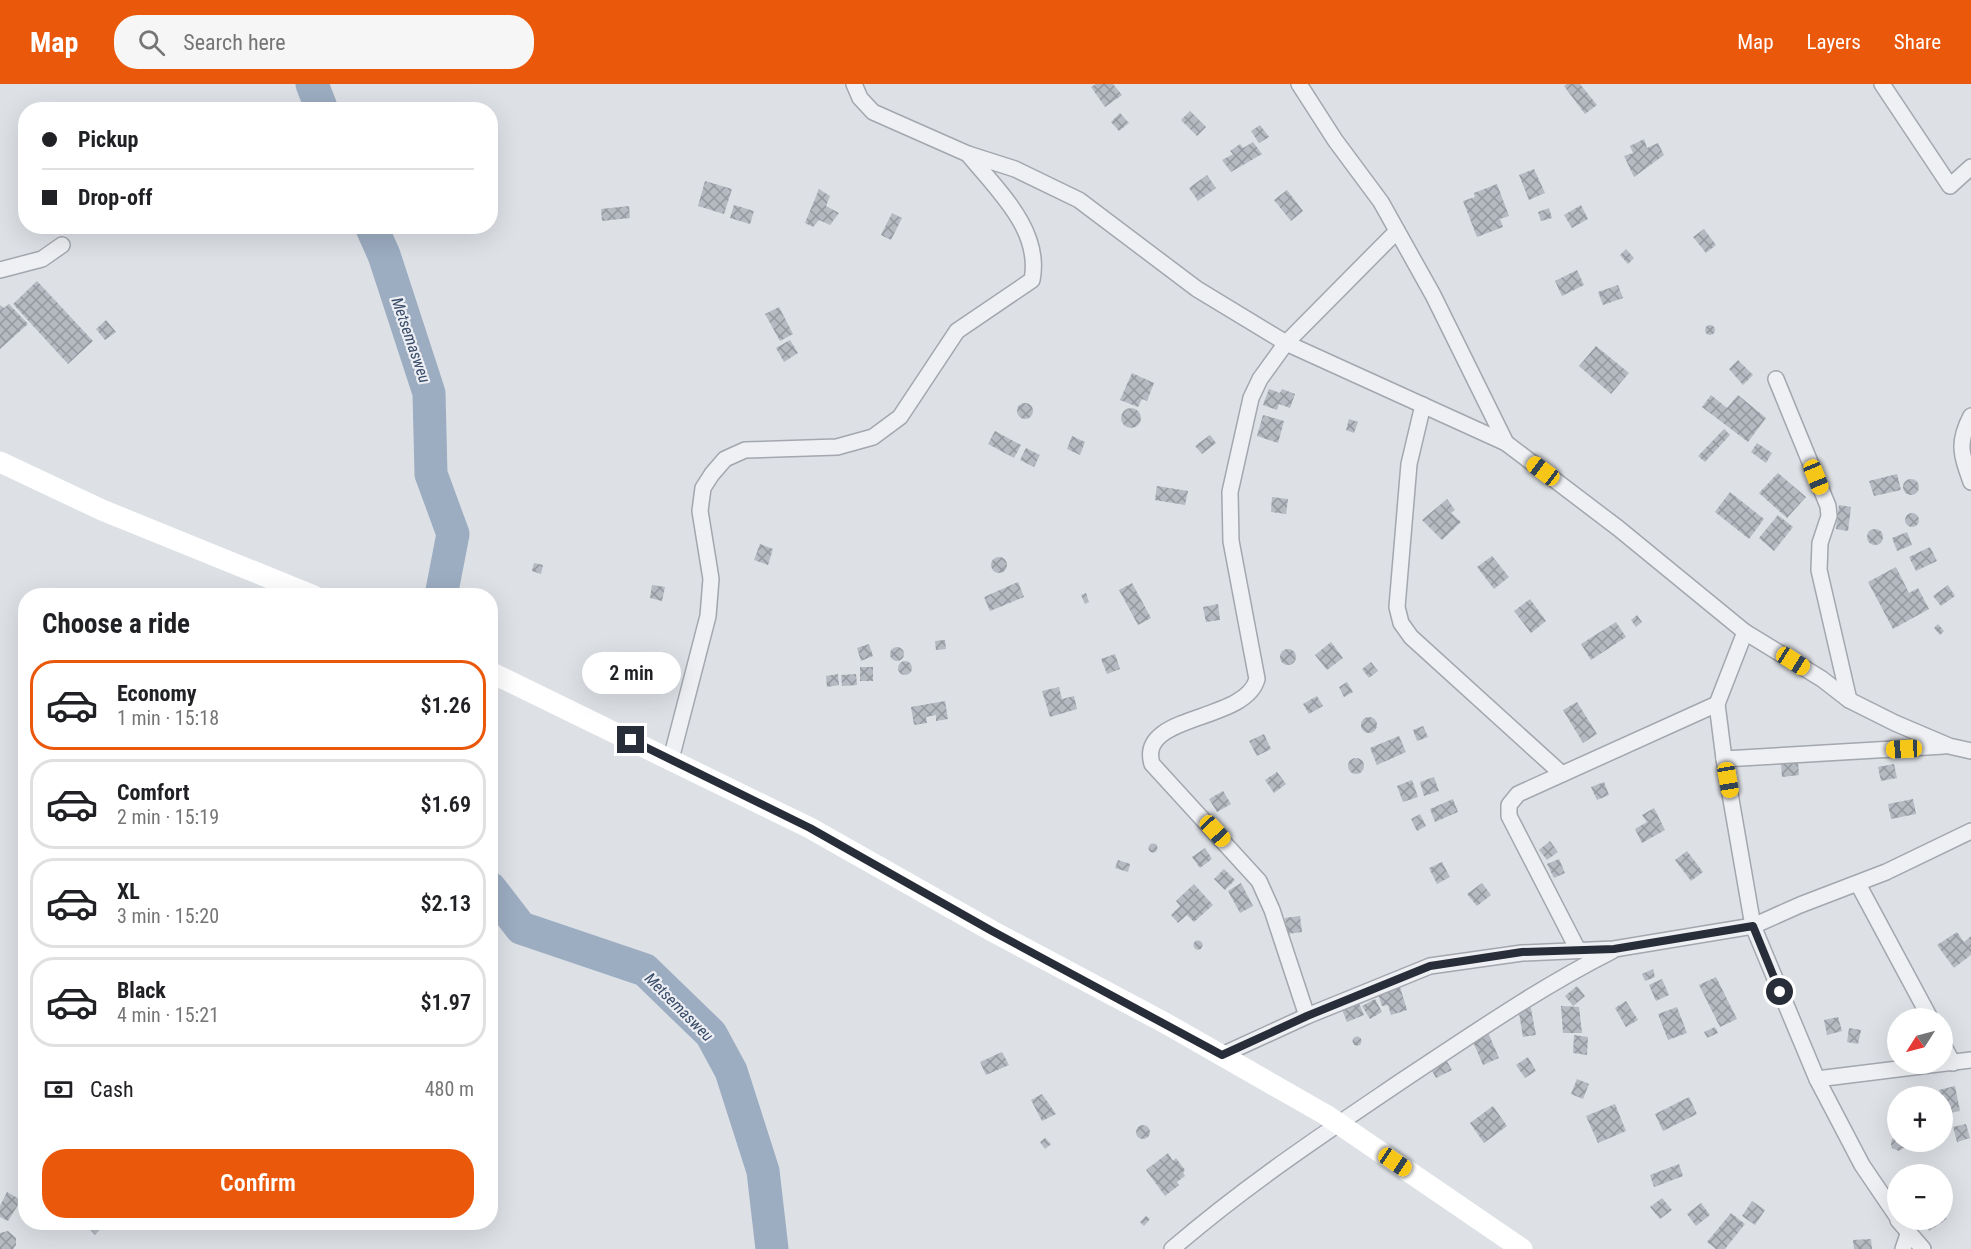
<!DOCTYPE html>
<meta charset="utf-8">
<style>
body{margin:0;font-family:"Roboto Condensed",sans-serif;background:#f6f6f6;color:#202124;height:100vh;display:flex;flex-direction:column;font-size:22px;white-space:nowrap}
*{box-sizing:border-box;margin:0}
p{font-size:20px;color:#757577}
.icon{flex:none;width:33px;height:33px;fill:none;stroke:currentColor;stroke-width:2;stroke-linecap:round;stroke-linejoin:round}
.map{position:relative;flex:1;overflow:hidden}
.sheet{position:absolute;left:18px;top:504px;width:480px;height:642px;display:flex;flex-direction:column;background:#fff;border-radius:24px;box-shadow:0 6px 24px #0002}
.sheet>*{flex:none}
.banner{position:absolute;left:18px;top:18px;width:480px;height:132px;border-radius:24px;box-shadow:0 6px 24px #0002;display:grid;align-content:center;height:132px;padding:0 24px;background:#fff}
.needle{width:39px;rotate:234deg}
.fabs{position:absolute;left:1887px;top:924px;display:grid;gap:12px}
.fabs a{display:grid;place-items:center;width:66px;height:66px;border-radius:50%;background:#fff;box-shadow:0 6px 24px #0002;font-size:30px}
.end{position:absolute;width:27px;height:27px;margin:-14px;border:8px solid #282e39;background:#fff;box-shadow:0 0 0 3px #fff}
.from{border-radius:50%}
.bubble{position:absolute;height:42px;border-radius:21px;background:#fff;box-shadow:0 6px 24px #0002;font-size:20px;font-weight:600;line-height:42px;text-align:center}
.car{position:absolute;width:18px;height:36px;margin:-18px -9px;border-radius:8px;box-shadow:0 0 4px 2px #0007;background:linear-gradient(#f5c518 24%,#345 0 40%,#f5c518 0 76%,#345 0 86%,#f5c518 0)}
.banner b{display:flex;align-items:center;gap:21px;height:57px;font-size:22px}
.banner b+b{border-top:2px solid #e0e0e0}
.banner i{width:15px;height:15px;background:#202124}
ul{padding:0;list-style:none}
li{display:flex;align-items:center;gap:18px;height:90px;margin:0 12px 9px;padding:0 12px;border:3px solid #e0e0e0;border-radius:24px}
li div{flex:1}
li b{display:block;font-size:22px}
li em{font-style:normal;font-weight:600}
li.active{border-color:#ea580c}
li>.icon{width:54px;height:54px;stroke-width:1.5}
h2{padding:0 24px;font-size:27px;line-height:72px}
.pay{display:flex;align-items:center;gap:15px;height:66px;padding:0 24px;font-size:22px}
.pay p{margin-inline-start:auto}
.action{display:flex;gap:12px;margin-top:auto;padding:12px 24px}
.action a{flex:1;height:69px;border-radius:24px;background:#ea580c;color:#fff;font-size:24px;font-weight:600;line-height:69px;text-align:center}
header{display:flex;align-items:center;gap:36px;box-sizing:border-box;height:84px;padding:0 30px;background:#ea580c;color:#fff}
header strong{font-size:28px}
nav{display:flex;gap:33px;margin-inline-start:auto;font-size:21px}
.search{width:420px;height:54px;background:#f6f6f6;display:flex;align-items:center;gap:15px;box-sizing:border-box;padding:0 21px;border-radius:24px;color:#757577;font-size:22px}
.map>svg:first-child{display:block}
</style>
<header>
<strong>Map</strong>
<div class="search"><svg class="icon" aria-label="search" viewBox="0 0 24 24"><circle cx="10" cy="10" r="6"/><path d="M15 15l6 6"/></svg>Search here</div>
<nav><a>Map</a><a>Layers</a><a>Share</a></nav>
</header>
<div class="map">
<svg width="1971" height="1165" viewBox="0 0 1971 1165">
<defs>
<pattern id="building-cross-hatch" width="8" height="8" patternUnits="userSpaceOnUse" patternTransform="scale(1.5)"><rect width="8" height="8" fill="#b5b9c1"/><path d="M0 0l8 8M0 8l8-8" fill="none" stroke="#93979e"/></pattern>
</defs>
<rect width="100%" height="100%" fill="#dde0e5"/>
<g fill="none" stroke-linecap="round" stroke-linejoin="round">
<g stroke="#9cacc1" stroke-width="33">
<path d="M312,0L322,26"/>
<path d="M371,142L384,171L429,309L431,390L453,450L441,512"/>
<path d="M490,804L521,844L645,886L711,950L731,987L763,1087L772,1165"/>
</g>
</g>
<g fill="url(#building-cross-hatch)">
<path d="M1096,0H1113L1122,11L1105,23L1091,3Z"/>
<path d="M1567,0H1580L1597,21L1585,30L1564,2Z"/>
<path d="M1190,27L1206,43L1197,52L1181,36Z"/>
<path d="M1120,29L1129,39L1119,47L1111,38Z"/>
<path d="M1260,41L1269,53L1259,59L1251,47Z"/>
<path d="M1644,55L1647,64L1658,59L1664,71L1634,93L1624,72L1633,69L1630,62Z"/>
<path d="M1253,58L1262,70L1231,88L1222,76L1233,70L1230,67L1240,60L1243,64Z"/>
<path d="M1534,85L1545,109L1529,116L1519,91Z"/>
<path d="M1207,91L1216,104L1198,117L1189,104Z"/>
<path d="M705,97L732,105L724,130L698,122Z"/>
<path d="M1497,100L1509,132L1500,135L1503,143L1477,153L1463,117L1475,113L1474,109Z"/>
<path d="M819,105L830,112L826,122L839,129L830,141L819,136L813,143L805,139Z"/>
<path d="M1287,106L1303,127L1291,137L1274,116Z"/>
<path d="M734,121L754,127L750,140L730,134Z"/>
<path d="M1581,121L1588,135L1572,144L1564,131Z"/>
<path d="M629,122L630,134L602,137L601,125Z"/>
<path d="M1549,124L1552,134L1541,137L1538,128Z"/>
<path d="M892,129L902,134L891,156L881,151Z"/>
<path d="M1704,145L1716,161L1706,169L1693,153Z"/>
<path d="M1626,165L1634,174L1628,180L1620,171Z"/>
<path d="M1577,186L1584,201L1562,212L1555,197Z"/>
<path d="M37,197L93,257L68,280L13,220Z"/>
<path d="M1618,201L1623,214L1603,221L1598,208Z"/>
<path d="M9,220L28,240L0,265V221L4,224Z"/>
<path d="M779,223L793,250L780,257L765,230Z"/>
<path d="M106,236L116,248L105,256L96,245Z"/>
<circle cx="1710" cy="246" r="5"/>
<path d="M790,256L798,269L784,278L776,264Z"/>
<path d="M1596,262L1629,289L1611,310L1579,282Z"/>
<path d="M1738,276L1753,291L1743,301L1729,285Z"/>
<path d="M1132,289L1154,299L1147,317L1142,315L1138,323L1120,316Z"/>
<path d="M1269,305L1280,309L1282,305L1295,310L1290,324L1279,320L1277,326L1263,321Z"/>
<path d="M1711,311L1727,324L1738,311L1766,334L1748,358L1702,323Z"/>
<circle cx="1025" cy="327" r="8"/>
<circle cx="1131" cy="334" r="10"/>
<path d="M1263,331L1284,337L1278,359L1257,352Z"/>
<path d="M1349,335L1358,338L1354,349L1346,346Z"/>
<path d="M1724,345L1730,351L1705,378L1698,372Z"/>
<path d="M995,347L1021,361L1014,374L988,360Z"/>
<path d="M1210,351L1216,359L1202,370L1195,362Z"/>
<path d="M1072,352L1085,358L1080,371L1067,365Z"/>
<path d="M1757,359L1772,369L1766,379L1751,368Z"/>
<path d="M1026,364L1040,371L1034,383L1020,376Z"/>
<path d="M1778,389L1806,413L1787,434L1759,409Z"/>
<path d="M1897,390L1901,406L1874,412L1869,397Z"/>
<circle cx="1911" cy="403" r="8"/>
<path d="M1157,402L1188,407L1185,421L1155,416Z"/>
<path d="M1730,408L1764,435L1749,455L1715,428Z"/>
<path d="M1272,413L1288,415L1286,430L1271,428Z"/>
<path d="M1447,415L1455,426L1451,429L1461,438L1442,456L1422,436Z"/>
<path d="M1839,421L1851,423L1848,447L1836,445Z"/>
<circle cx="1912" cy="436" r="7"/>
<path d="M1778,431L1793,443L1774,467L1759,454Z"/>
<circle cx="1875" cy="453" r="8"/>
<path d="M1907,448L1912,461L1897,467L1892,454Z"/>
<path d="M760,460L773,465L768,481L754,476Z"/>
<path d="M1930,463L1937,477L1916,487L1909,473Z"/>
<path d="M1492,472L1509,493L1494,505L1477,483Z"/>
<circle cx="999" cy="481" r="8"/>
<path d="M534,479L543,481L541,490L532,487Z"/>
<path d="M1896,483L1909,509L1918,504L1929,525L1893,545L1868,498Z"/>
<path d="M1018,498L1024,513L990,527L984,513Z"/>
<path d="M1132,499L1151,534L1138,541L1119,506Z"/>
<path d="M652,501L665,503L662,517L650,514Z"/>
<path d="M1948,501L1955,512L1941,522L1933,512Z"/>
<path d="M1086,509L1089,518L1085,520L1081,511Z"/>
<path d="M1530,515L1546,537L1531,549L1514,527Z"/>
<path d="M1218,520L1220,536L1206,538L1203,523Z"/>
<path d="M1637,531L1642,538L1636,543L1631,536Z"/>
<path d="M1616,538L1626,553L1591,576L1581,560Z"/>
<path d="M1938,540L1944,547L1940,551L1934,544Z"/>
<path d="M945,556L946,565L936,566L935,557Z"/>
<path d="M1331,558L1343,574L1327,586L1315,571Z"/>
<path d="M869,560L873,572L861,577L857,564Z"/>
<circle cx="897" cy="570" r="7"/>
<circle cx="1288" cy="573" r="8"/>
<path d="M1115,570L1120,585L1107,590L1101,575Z"/>
<circle cx="905" cy="584" r="7"/>
<path d="M1371,578L1378,587L1369,594L1362,585Z"/>
<rect x="860" y="583" width="13" height="14"/>
<path d="M838,590L839,601L827,603L826,592Z"/>
<path d="M856,590L857,601L842,602L841,591Z"/>
<path d="M1347,598L1353,608L1344,613L1339,603Z"/>
<path d="M1059,603L1062,615L1074,612L1077,625L1050,633L1042,607Z"/>
<path d="M1317,612L1323,622L1309,630L1303,620Z"/>
<path d="M945,617L948,635L936,637V631L926,633L927,639L914,641L911,623Z"/>
<path d="M1577,618L1597,650L1583,659L1563,626Z"/>
<circle cx="1369" cy="641" r="8"/>
<path d="M1423,642L1428,653L1417,657L1413,646Z"/>
<path d="M1264,650L1271,665L1257,672L1249,657Z"/>
<path d="M1399,652L1406,668L1377,681L1370,664Z"/>
<circle cx="1356" cy="682" r="8"/>
<path d="M1798,678L1799,691L1782,693L1781,680Z"/>
<path d="M1894,680L1897,694L1881,697L1878,683Z"/>
<path d="M1277,688L1286,700L1274,709L1265,696Z"/>
<path d="M1434,693L1439,707L1424,712L1420,698Z"/>
<path d="M1412,696L1418,713L1403,718L1397,702Z"/>
<path d="M1604,698L1609,711L1597,716L1591,703Z"/>
<path d="M1223,707L1231,720L1217,728L1209,715Z"/>
<path d="M1453,715L1458,728L1435,738L1430,725Z"/>
<path d="M1913,715L1916,730L1891,735L1888,720Z"/>
<path d="M1654,724L1665,746L1642,759L1635,745L1647,738L1642,731Z"/>
<path d="M1420,730L1426,742L1417,747L1411,735Z"/>
<path d="M1550,757L1558,768L1547,776L1539,766Z"/>
<circle cx="1153" cy="764" r="4.5"/>
<path d="M1205,764L1212,775L1200,784L1192,773Z"/>
<path d="M1687,767L1703,788L1691,797L1675,776Z"/>
<path d="M1559,775L1565,789L1554,794L1547,780Z"/>
<path d="M1118,776L1130,780L1128,788L1115,784Z"/>
<path d="M1442,778L1450,793L1437,800L1429,784Z"/>
<path d="M1224,785L1235,796L1225,806L1214,795Z"/>
<path d="M1241,799L1253,822L1240,829L1228,807Z"/>
<path d="M1482,799L1491,811L1477,822L1467,810Z"/>
<path d="M1194,800L1213,821L1194,838L1187,831L1178,839L1171,831L1180,822L1176,817Z"/>
<path d="M1300,832L1302,848L1287,850L1285,834Z"/>
<path d="M1957,848L1964,858L1971,852V871L1954,884L1937,861Z"/>
<circle cx="1198" cy="861" r="4.5"/>
<path d="M1653,885L1655,893L1645,897L1642,890Z"/>
<path d="M1716,893L1737,935L1720,943L1699,901Z"/>
<path d="M1662,895L1669,911L1656,917L1649,901Z"/>
<path d="M1577,902L1585,912L1573,922L1565,912Z"/>
<path d="M1400,903L1407,926L1391,931L1388,921L1382,922L1378,910Z"/>
<path d="M1375,915L1382,928L1370,935L1362,922Z"/>
<path d="M1358,917L1364,931L1347,938L1341,923Z"/>
<path d="M1626,917L1638,936L1626,943L1615,924Z"/>
<path d="M1530,920L1536,951L1523,953L1518,923Z"/>
<path d="M1561,922L1579,923L1582,949H1563Z"/>
<path d="M1677,923L1687,949L1668,956L1658,930Z"/>
<path d="M1838,933L1842,947L1827,951L1824,936Z"/>
<path d="M1715,943L1718,949L1707,954L1704,948Z"/>
<path d="M1849,944L1861,946L1858,960L1847,958Z"/>
<path d="M1487,946L1499,974L1483,981L1471,953Z"/>
<path d="M1574,951L1588,953L1587,971L1573,969Z"/>
<circle cx="1357" cy="957" r="4.5"/>
<path d="M1002,968L1009,981L986,991L980,978Z"/>
<path d="M1528,973L1536,987L1525,994L1516,981Z"/>
<path d="M1445,974L1452,986L1436,994L1430,983Z"/>
<path d="M1577,995L1589,1000L1583,1015L1571,1010Z"/>
<path d="M1955,1002L1960,1027L1945,1030L1939,1006Z"/>
<path d="M1042,1010L1056,1030L1042,1037L1031,1016Z"/>
<path d="M1689,1013L1697,1030L1663,1047L1655,1030Z"/>
<path d="M1615,1020L1626,1047L1598,1059L1586,1032Z"/>
<path d="M1493,1022L1507,1042L1484,1059L1470,1039Z"/>
<path d="M1966,1040L1970,1054L1957,1058L1953,1043Z"/>
<circle cx="1143" cy="1048" r="7"/>
<path d="M1898,1052V1058H1905V1063L1899,1067L1892,1064L1891,1060L1892,1055Z"/>
<path d="M1045,1054L1051,1060L1045,1065L1040,1058Z"/>
<path d="M1168,1069L1173,1077L1176,1074L1185,1086L1183,1088L1185,1092L1177,1098L1179,1101L1165,1112L1146,1086Z"/>
<path d="M1679,1080L1683,1092L1654,1103L1650,1091Z"/>
<path d="M7,1108L21,1116L8,1137L0,1133V1122Z"/>
<path d="M1662,1114L1672,1126L1660,1135L1650,1123Z"/>
<path d="M1752,1117L1765,1126L1755,1141L1742,1132Z"/>
<path d="M1701,1119L1710,1131L1696,1142L1687,1130Z"/>
<path d="M1731,1129L1745,1140L1725,1165H1716L1707,1158Z"/>
<path d="M1942,1129L1947,1135L1929,1147L1922,1136H1942Z"/>
<path d="M1146,1132L1150,1135L1144,1142L1140,1138Z"/>
<path d="M83,1138H107L95,1151Z"/>
<path d="M8,1147L16,1154V1161L13,1165H0V1149Z"/>
<path d="M1871,1155L1872,1165H1854L1853,1156Z"/>
</g>
<g fill="none" stroke-linecap="round" stroke-linejoin="round">
<defs>
<g id="street">
<path d="M854,0L860,14L873,28L968,70L1015,85L1079,116L1197,205L1286,259L1260,295L1251,314L1230,408L1231,457L1257,595C1245,639 1137,629 1152,680L1259,797L1272,826L1307,932"/>
<path d="M1299,0L1335,56L1381,118L1433,211L1506,359L1618,444L1745,548L1822,595L1849,616L1895,639L1949,662L1971,667"/>
<path d="M1882,0L1950,102L1971,83"/>
<path d="M1397,147L1286,259L1506,359"/>
<path d="M0,186L42,175L62,161"/>
<path d="M1776,295L1828,422L1829,432L1820,459L1819,486L1849,616"/>
<path d="M1423,321L1409,380L1397,523L1401,539L1411,553L1562,690"/>
<path d="M1971,332C1957,359 1961,370 1971,398"/>
<path d="M671,675L708,532L711,495L700,427L703,404L712,390L725,375L745,366L837,363L873,353L900,333L957,247L1032,196C1042,146 997,106 968,70"/>
<path d="M1724,675L1717,620L1745,548"/>
<path d="M1858,800L1930,934"/>
<path d="M1578,866L1509,732V721L1518,710L1717,620"/>
<path d="M1942,959L1953,979"/>
<path d="M1222,971L1307,932L1430,882L1522,869L1614,865L1753,842L1800,821L1886,788L1971,747"/>
<path d="M1817,995L1971,976"/>
<path d="M1898,1134L1862,1081L1817,995L1753,842L1724,675L1944,662"/>
<path d="M1898,1136L1923,1165"/>
<path d="M1172,1165C1246,1101 1322,1051 1403,996C1473,950 1537,905 1612,867"/>
<path d="M1903,1165L1908,1150"/>
</g>
</defs>
<use href="#street" stroke="#a3a7ae" stroke-width="18"/>
<use href="#street" stroke="#eff0f4" stroke-width="15"/>
<g stroke="#fff" stroke-width="21">
<path d="M0,378L102,426L314,512"/>
<path d="M490,588L810,744L992,847L1165,939L1326,1031L1522,1165"/>
</g>
</g>
<g fill="none" stroke-linecap="round" stroke-linejoin="round">
<path stroke="#282e39" stroke-width="8" d="M631,656L810,744L992,847L1222,971L1307,932L1430,882L1522,868L1614,865L1753,842L1780,908"/>
</g>
<g text-anchor="middle" dominant-baseline="central" stroke-width="4.5" stroke-linejoin="round" paint-order="stroke">
<g font-size="16" font-style="italic" fill="#384b68" stroke="#eceef3">
<text transform="translate(411 256) rotate(71)">Metsemasweu</text>
<text transform="translate(679 923) rotate(45)">Metsemasweu</text>
</g>
</g>
</svg>
<div class="fabs">
<a><svg class="needle" viewBox="-14 -14 28 28"><path d="M0-13l5 13h-10z" fill="#e53935"/><path d="M0 13l5-13h-10z" fill="#757577"/></svg></a>
<a>+</a>
<a>−</a>
</div>
<i class="end from" style="left:1780px;top:908px"></i>
<i class="end" style="left:631px;top:656px"></i>
<div class="bubble" style="left:582px;top:568px;width:99px">2 min</div>
<i class="car" style="left:1543px;top:387px;rotate:307deg"></i>
<i class="car" style="left:1816px;top:393px;rotate:158deg"></i>
<i class="car" style="left:1793px;top:577px;rotate:122deg"></i>
<i class="car" style="left:1904px;top:665px;rotate:267deg"></i>
<i class="car" style="left:1728px;top:696px;rotate:170deg"></i>
<i class="car" style="left:1215px;top:747px;rotate:137deg"></i>
<i class="car" style="left:1395px;top:1078px;rotate:124deg"></i>
<div class="banner">
<b><i class="from"></i>Pickup</b>
<b><i></i>Drop-off</b>
</div>
<section class="sheet">
<h2>Choose a ride</h2>
<ul>
<li class="active"><svg class="icon" aria-label="car" viewBox="0 0 24 24"><path d="M5 17H2v-5l4-1 3-4h7l3 4 3 1v5h-3M9 17h6M6 11h13"/><circle cx="7" cy="17" r="2"/><circle cx="17" cy="17" r="2"/></svg><div><b>Economy</b><p>1 min · 15:18</p></div><em>$1.26</em></li>
<li><svg class="icon" aria-label="car" viewBox="0 0 24 24"><path d="M5 17H2v-5l4-1 3-4h7l3 4 3 1v5h-3M9 17h6M6 11h13"/><circle cx="7" cy="17" r="2"/><circle cx="17" cy="17" r="2"/></svg><div><b>Comfort</b><p>2 min · 15:19</p></div><em>$1.69</em></li>
<li><svg class="icon" aria-label="car" viewBox="0 0 24 24"><path d="M5 17H2v-5l4-1 3-4h7l3 4 3 1v5h-3M9 17h6M6 11h13"/><circle cx="7" cy="17" r="2"/><circle cx="17" cy="17" r="2"/></svg><div><b>XL</b><p>3 min · 15:20</p></div><em>$2.13</em></li>
<li><svg class="icon" aria-label="car" viewBox="0 0 24 24"><path d="M5 17H2v-5l4-1 3-4h7l3 4 3 1v5h-3M9 17h6M6 11h13"/><circle cx="7" cy="17" r="2"/><circle cx="17" cy="17" r="2"/></svg><div><b>Black</b><p>4 min · 15:21</p></div><em>$1.97</em></li>
</ul>
<div class="pay"><svg class="icon" aria-label="cash" viewBox="0 0 24 24"><path d="M3 7h18v10H3z"/><circle cx="12" cy="12" r="2"/></svg>Cash<p>480 m</p></div>
<div class="action"><a>Confirm</a></div>
</section>
</div>
